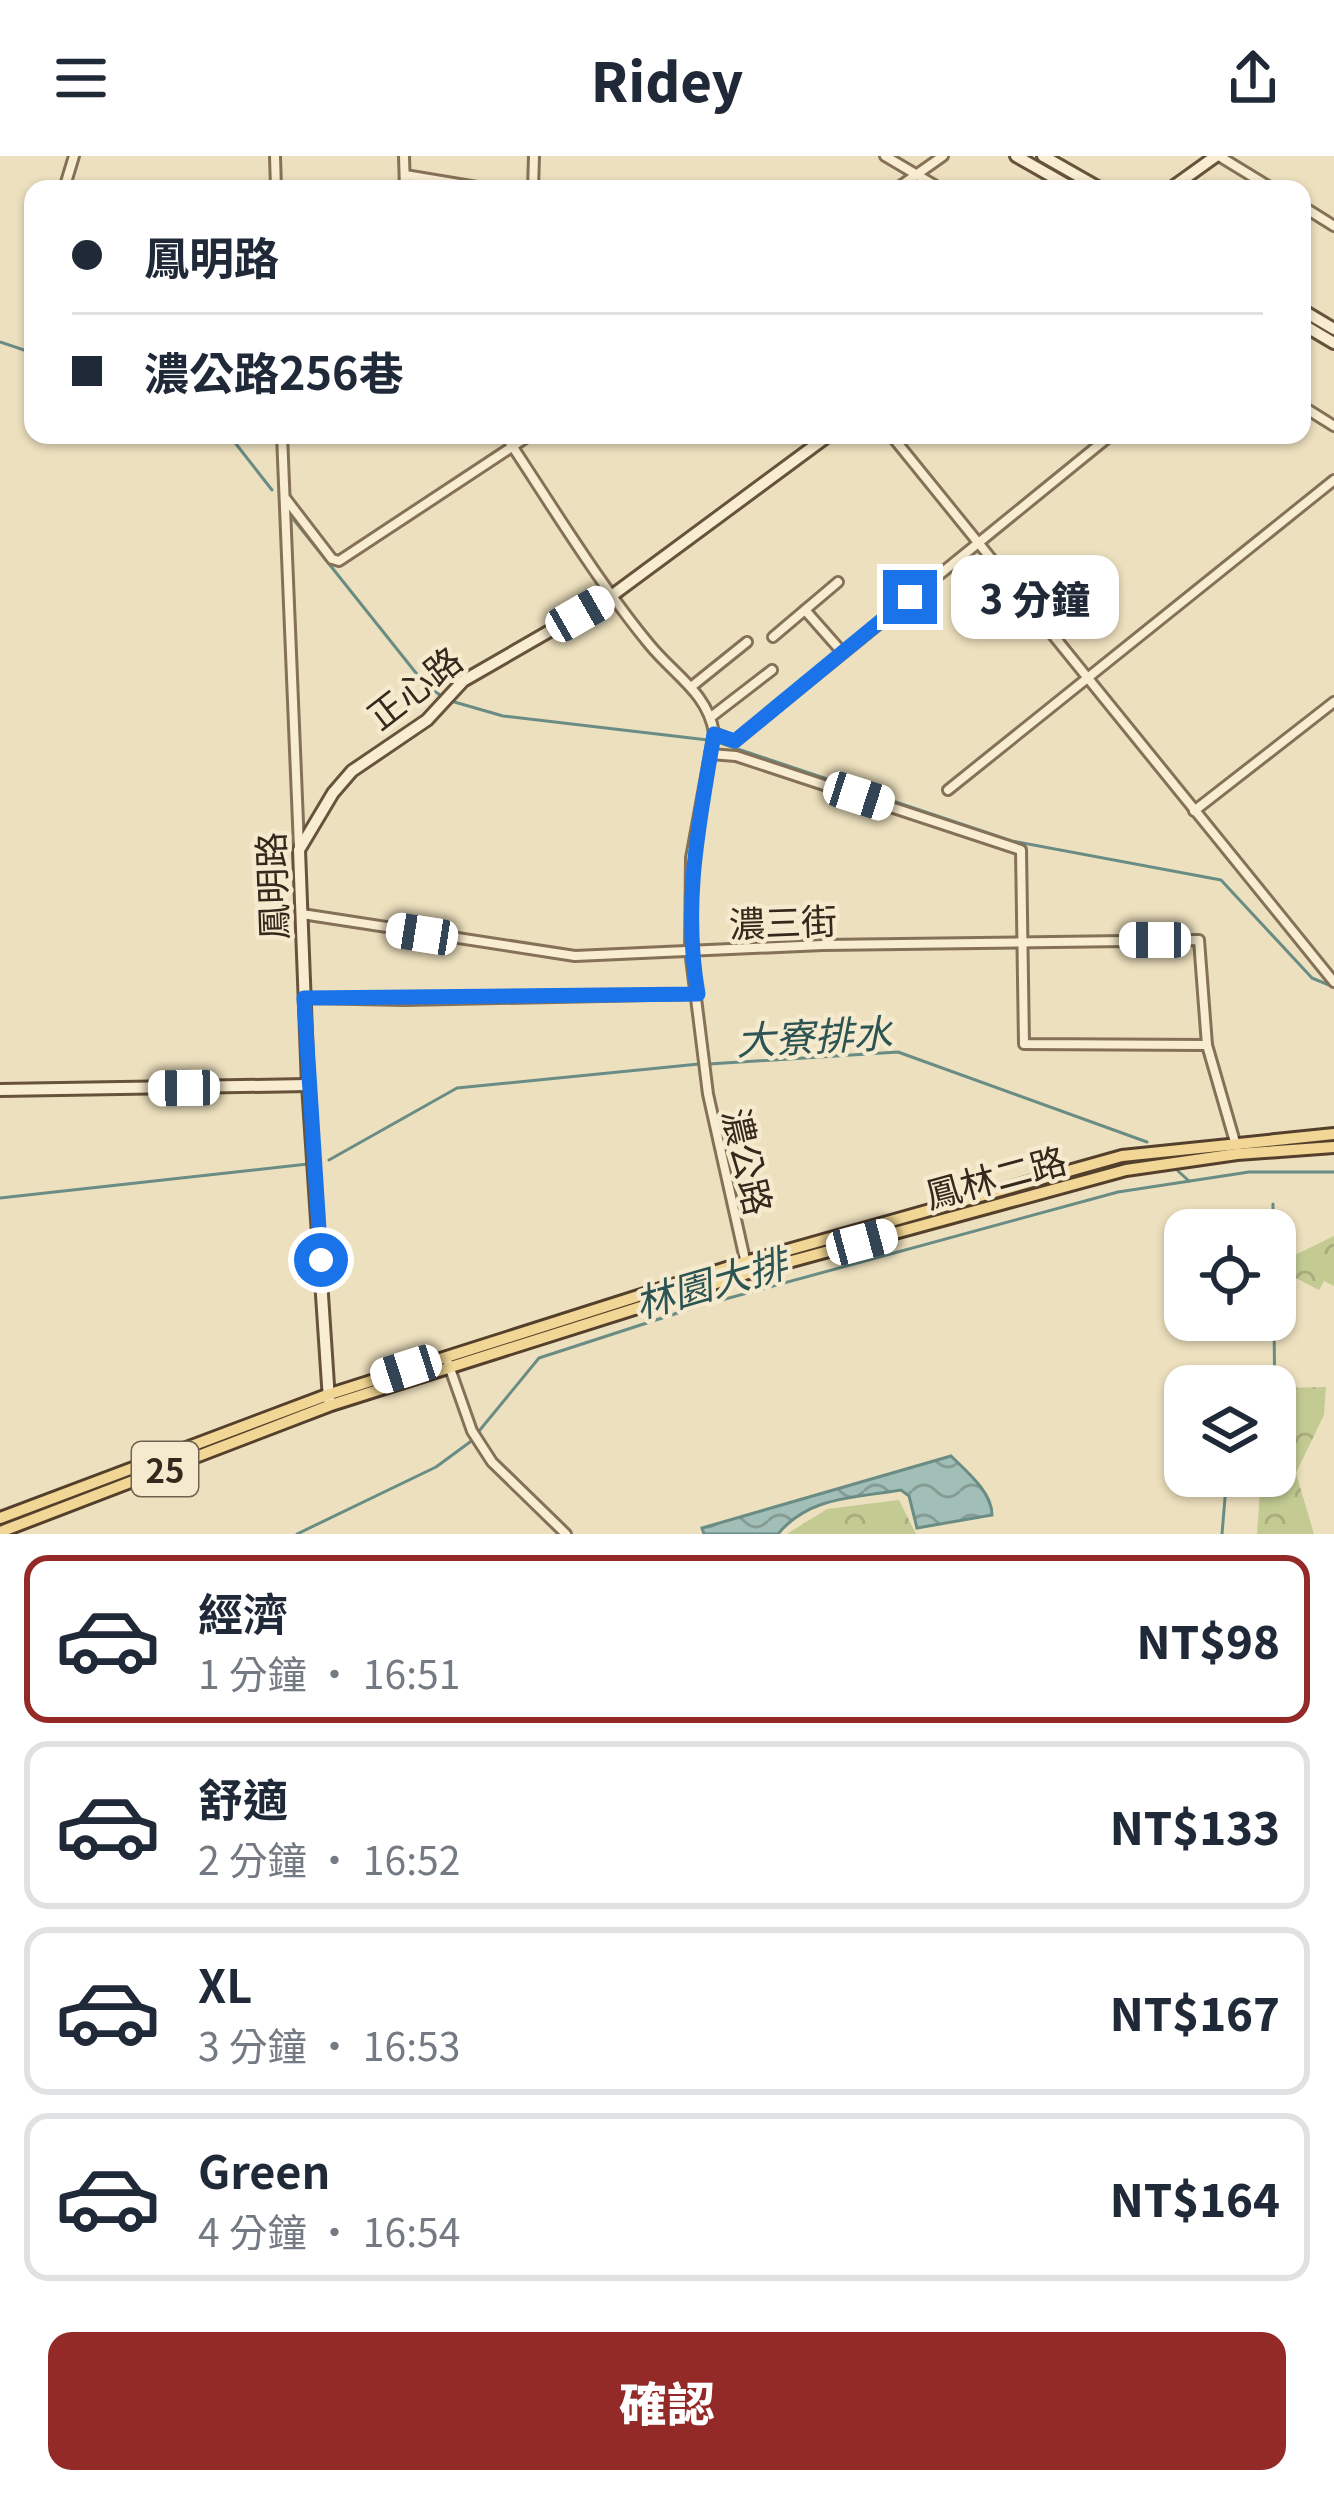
<!DOCTYPE html>
<html lang="zh-TW">
<meta charset="utf-8">
<style>
body{margin:0;font-family:Georgia,"Noto Sans TC",serif;background:#f6f6f7;color:#1f2937;height:100vh;display:flex;flex-direction:column;font-size:45px;white-space:nowrap}
*{box-sizing:border-box;margin:0}
p{font-size:39px;color:#747a83}
.icon{flex:none;width:66px;height:66px;fill:none;stroke:currentColor;stroke-width:2;stroke-linecap:round;stroke-linejoin:round}
.map{position:relative;height:1378px;overflow:hidden}
.details{display:flex;flex-direction:column;background:#fff;flex:1}
.details>*{flex:none}
.banner{position:absolute;left:24px;top:24px;width:1287px;height:264px;border-radius:24px;box-shadow:0 3px 9px #0004;display:grid;align-content:center;height:264px;padding:0 48px;background:#fff}
.fabs{position:absolute;left:1164px;top:1053px;display:grid;gap:24px}
.fabs a{display:grid;place-items:center;width:132px;height:132px;border-radius:24px;background:#fff;box-shadow:0 3px 9px #0004;font-size:60px}
.end{position:absolute;width:54px;height:54px;margin:-27px;border:15px solid #1a73e8;background:#fff;box-shadow:0 0 0 6px #fff}
.from{border-radius:50%}
.bubble{position:absolute;height:84px;border-radius:24px;background:#fff;box-shadow:0 3px 9px #0004;font-size:39px;font-weight:800;line-height:84px;text-align:center}
.car{position:absolute;width:36px;height:72px;margin:-36px -18px;border-radius:15px;box-shadow:0 0 9px 3px #0007;background:linear-gradient(#fff 24%,#345 0 40%,#fff 0 76%,#345 0 86%,#fff 0)}
.banner b{display:flex;align-items:center;gap:42px;height:114px;font-size:45px}
.banner b+b{border-top:3px solid #e0e1e3}
.banner i{width:30px;height:30px;background:#1f2937}
ul{padding:21px 0 0;list-style:none}
li{display:flex;align-items:center;gap:36px;height:168px;margin:0 24px 18px;padding:0 24px;border:6px solid #e0e1e3;border-radius:24px}
li div{flex:1}
li b{display:block;font-size:45px}
li em{font-style:normal;font-weight:800}
li.selected{border-color:#932a28}
li>.icon{width:108px;height:108px;stroke-width:1.5}
.cta{display:flex;gap:24px;margin-top:auto;padding:24px 48px}
.cta a{flex:1;height:138px;border-radius:24px;background:#932a28;color:#fff;font-size:48px;font-weight:800;line-height:138px;text-align:center}
header{display:flex;justify-content:space-between;align-items:center;height:156px;padding:0 48px;background:#fff;font-size:54px;font-weight:800}
.map>svg:first-child{display:block}
</style>
<header><svg class="icon" aria-label="menu" viewBox="0 0 24 24"><path d="M4 6h16M4 12h16M4 18h16"/></svg>Ridey<svg class="icon" aria-label="share" viewBox="0 0 24 24"><path d="M12 15V3M7 8l5-5 5 5M5 13v7h14v-7"/></svg></header>
<div class="map">
<svg width="1334" height="1378" viewBox="0 0 1334 1378">
<defs>
<pattern id="forest-crowns" width="20" height="18" patternUnits="userSpaceOnUse" patternTransform="scale(3)"><rect width="20" height="18" fill="#c3cb93"/><path d="M2 6a3 3 0 1 1 6 0M12 15a3 3 0 1 1 6 0" fill="none" stroke="#a8ae7e"/></pattern>
<pattern id="water-waves" width="16" height="10" patternUnits="userSpaceOnUse" patternTransform="scale(3)"><rect width="16" height="10" fill="#a2bfb7"/><path d="M0 5q4-4 8 0t8 0" fill="none" stroke="#859b94"/></pattern>
</defs>
<rect width="100%" height="100%" fill="#ede0be"/>
<g fill="url(#forest-crowns)">
<path d="M1334,1080V1130L1324,1125L1319,1134L1296,1122L1295,1099Z"/>
<path d="M1326,1231L1324,1259L1296,1317L1314,1378H1257L1261,1320H1275V1276L1284,1259V1232Z"/>
<path d="M899,1344L916,1378H787L827,1353Z"/>
</g>
<path fill="url(#water-waves)" stroke="#698c84" stroke-width="3" d="M951,1300C967,1316 992,1336 992,1359L917,1372L909,1340L901,1334C855,1342 809,1340 778,1378H704L702,1372Z"/>
<g fill="none" stroke-linecap="round" stroke-linejoin="round">
<g stroke="#698c84" stroke-width="3">
<path d="M0,186L33,197"/>
<path d="M229,279L272,334"/>
<path d="M294,364L420,522L442,541"/>
<path d="M451,545L503,560L708,584"/>
<path d="M717,586L1012,685L1221,724L1312,822L1334,831"/>
<path d="M709,908L898,896L1147,986"/>
<path d="M329,1004L457,932L699,908"/>
<path d="M1178,1015L1189,1025"/>
<path d="M0,1042L308,1008"/>
<path d="M1273,1048V1074"/>
<path d="M1274,1164L1275,1259"/>
<path d="M297,1378L436,1311L470,1286L539,1202L696,1151L1118,1036L1249,1016H1334"/>
<path d="M1222,1378L1226,1330L1233,1320"/>
</g>
<defs>
<g id="street">
<path d="M275,0L276,33"/>
<path d="M404,0L405,33"/>
<path d="M885,0L941,33"/>
<path d="M1219,0L1273,33"/>
<path d="M405,19L489,33"/>
<path d="M64,33L74,0"/>
<path d="M524,33H657"/>
<path d="M533,33L534,0"/>
<path d="M896,33L943,0"/>
<path d="M1302,50L1334,70"/>
<path d="M1302,250L1334,270"/>
<path d="M282,279L299,691"/>
<path d="M505,279C550,347 598,426 649,488C673,518 708,537 714,577L691,702L690,794L708,938L748,1117"/>
<path d="M891,279L1334,826"/>
<path d="M286,343L332,403L339,405L530,279"/>
<path d="M805,454L842,496"/>
<path d="M773,481L838,426"/>
<path d="M691,531L747,486"/>
<path d="M711,561L772,514"/>
<path d="M714,577L735,585L1111,279"/>
<path d="M710,598L736,600L1021,694L1024,888L1207,889L1235,986"/>
<path d="M948,634L1334,324"/>
<path d="M1194,655L1334,546"/>
<path d="M302,758L575,800L823,789L1199,784L1207,889"/>
<path d="M305,842L405,844L698,838"/>
<path d="M448,1207L472,1275L492,1306L566,1378"/>
</g>
<g id="secondary">
<path d="M1016,0L1074,33"/>
<path d="M1043,0L1101,33"/>
<path d="M1170,33L1216,0"/>
<path d="M1302,154L1334,173"/>
<path d="M1302,168L1334,187"/>
<path d="M0,934L308,929"/>
<path d="M329,1244L308,929L299,694L333,637L352,615L427,564L463,525L614,438L829,279"/>
</g>
<g id="primary">
<path d="M0,1362L327,1239L745,1106L1122,1000L1334,978"/>
<path d="M0,1376L331,1249L748,1117L1126,1014L1237,998L1334,991"/>
</g>
</defs>
<use href="#street" stroke="#857157" stroke-width="14"/>
<use href="#secondary" stroke="#67523b" stroke-width="16"/>
<use href="#primary" stroke="#533f2c" stroke-width="16"/>
<use href="#street" stroke="#f8edd1" stroke-width="8"/>
<use href="#secondary" stroke="#f8edd1" stroke-width="10"/>
<use href="#primary" stroke="#f1d695" stroke-width="10"/>
</g>
<g fill="none" stroke-linecap="round" stroke-linejoin="round">
<path stroke="#1a73e8" stroke-width="15" d="M321,1104L304,842L698,838C682,747 699,668 714,578L735,585L910,441"/>
</g>
<g text-anchor="middle" dominant-baseline="central" stroke-width="9" stroke-linejoin="round" paint-order="stroke">
<rect fill="#f5eace" stroke="#6f6251" stroke-width="3" x="132" y="1286" width="66" height="54" rx="9"/>
<g font-size="33" font-weight="bold" fill="#35281c">
<text x="165" y="1313">25</text>
</g>
<g font-size="36" fill="#35281c" stroke="#f5eace">
<text transform="translate(413 530) rotate(-38)">正心路</text>
<text transform="translate(270 730) rotate(-92)">鳳明路</text>
<text transform="translate(783 764) rotate(-2)">濃三街</text>
<text transform="translate(750 1005) rotate(77)">濃公路</text>
<text transform="translate(995 1019) rotate(-15)">鳳林二路</text>
</g>
<g font-size="39" font-style="italic" fill="#2b5453" stroke="#f5eace">
<text transform="translate(814 878) rotate(-3)">大寮排水</text>
<text transform="translate(710 1125) rotate(-16)">林園大排</text>
</g>
</g>
</svg>
<div class="fabs">
<a><svg class="icon" aria-label="locate" viewBox="0 0 24 24"><circle cx="12" cy="12" r="6"/><path d="M12 2v4M12 18v4M2 12h4M18 12h4"/></svg></a>
<a><svg class="icon" aria-label="layers" viewBox="0 0 24 24"><path d="M12 4l9 5-9 5-9-5zM3 14l9 5 9-5"/></svg></a>
</div>
<i class="end from" style="left:321px;top:1104px"></i>
<i class="end" style="left:910px;top:441px"></i>
<div class="bubble" style="left:951px;top:399px;width:168px">3 分鐘</div>
<i class="car" style="left:580px;top:458px;rotate:60deg"></i>
<i class="car" style="left:859px;top:640px;rotate:108deg"></i>
<i class="car" style="left:422px;top:778px;rotate:279deg"></i>
<i class="car" style="left:1155px;top:784px;rotate:270deg"></i>
<i class="car" style="left:184px;top:932px;rotate:269deg"></i>
<i class="car" style="left:862px;top:1086px;rotate:75deg"></i>
<i class="car" style="left:406px;top:1213px;rotate:252deg"></i>
<div class="banner">
<b><i class="from"></i>鳳明路</b>
<b><i></i>濃公路256巷</b>
</div>
</div>
<section class="details">
<ul>
<li class="selected"><svg class="icon" aria-label="car" viewBox="0 0 24 24"><path d="M5 17H2v-5l4-1 3-4h7l3 4 3 1v5h-3M9 17h6M6 11h13"/><circle cx="7" cy="17" r="2"/><circle cx="17" cy="17" r="2"/></svg><div><b>經濟</b><p>1 分鐘 · 16:51</p></div><em>NT$98</em></li>
<li><svg class="icon" aria-label="car" viewBox="0 0 24 24"><path d="M5 17H2v-5l4-1 3-4h7l3 4 3 1v5h-3M9 17h6M6 11h13"/><circle cx="7" cy="17" r="2"/><circle cx="17" cy="17" r="2"/></svg><div><b>舒適</b><p>2 分鐘 · 16:52</p></div><em>NT$133</em></li>
<li><svg class="icon" aria-label="car" viewBox="0 0 24 24"><path d="M5 17H2v-5l4-1 3-4h7l3 4 3 1v5h-3M9 17h6M6 11h13"/><circle cx="7" cy="17" r="2"/><circle cx="17" cy="17" r="2"/></svg><div><b>XL</b><p>3 分鐘 · 16:53</p></div><em>NT$167</em></li>
<li><svg class="icon" aria-label="car" viewBox="0 0 24 24"><path d="M5 17H2v-5l4-1 3-4h7l3 4 3 1v5h-3M9 17h6M6 11h13"/><circle cx="7" cy="17" r="2"/><circle cx="17" cy="17" r="2"/></svg><div><b>Green</b><p>4 分鐘 · 16:54</p></div><em>NT$164</em></li>
</ul>
<div class="cta"><a>確認</a></div>
</section>
